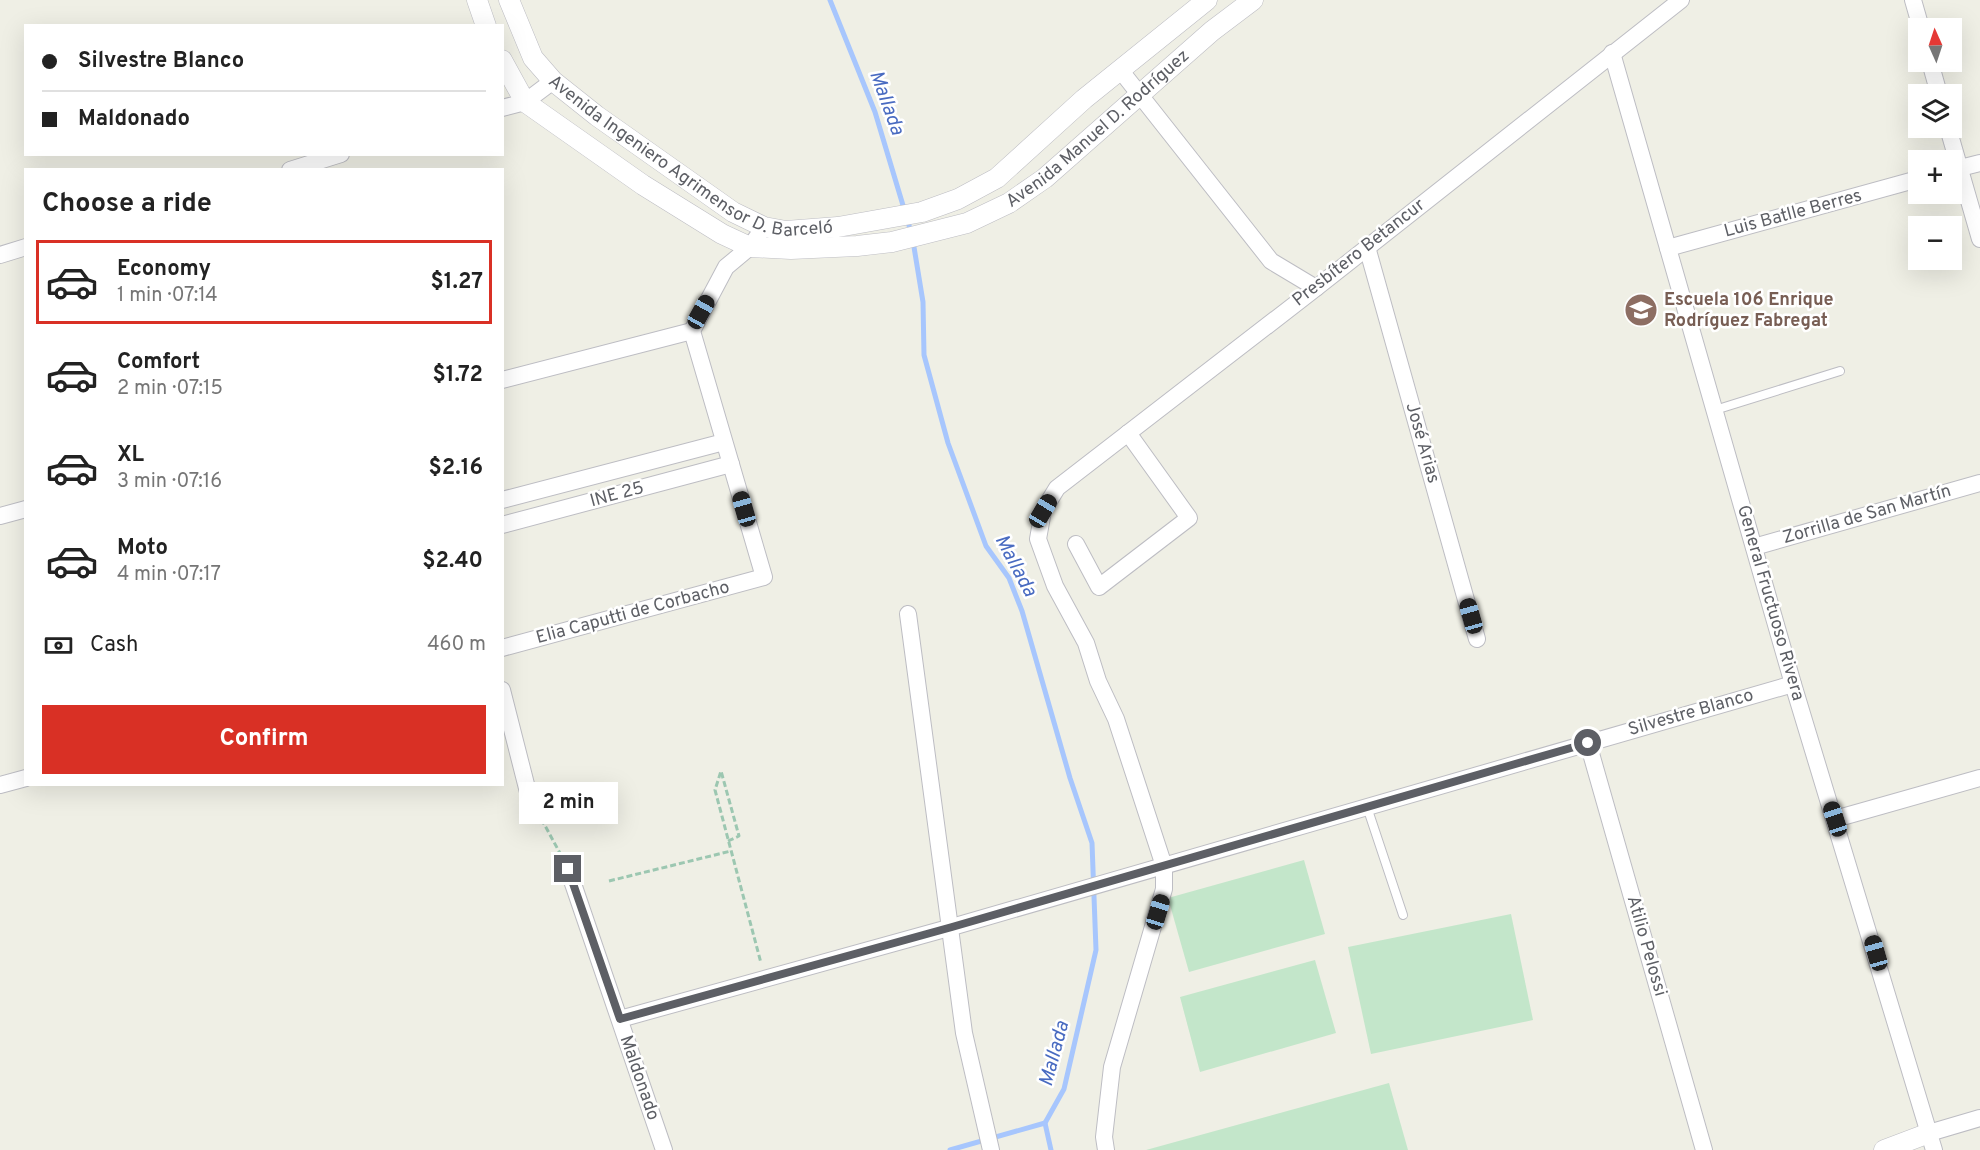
<!DOCTYPE html>
<meta charset="utf-8">
<style>
body{margin:0;font-family:Overpass,sans-serif;background:#f2f2f2;color:#222;height:100vh;display:flex;flex-direction:column;font-size:22px;white-space:nowrap}
*{box-sizing:border-box;margin:0}
p{font-size:20px;color:#767676}
.icon{flex:none;width:33px;height:33px;fill:none;stroke:currentColor;stroke-width:2;stroke-linecap:round;stroke-linejoin:round}
.map{position:relative;flex:1;overflow:hidden}
.sheet{position:absolute;left:24px;top:168px;width:480px;height:618px;display:flex;flex-direction:column;background:#fff;border-radius:0px;box-shadow:0 6px 24px #0002}
.sheet>*{flex:none}
.top-card{position:absolute;left:24px;top:24px;width:480px;height:132px;border-radius:0px;box-shadow:0 6px 24px #0002;display:grid;align-content:center;height:132px;padding:0 18px;background:#fff}
.needle{width:39px;rotate:357deg}
.buttons{position:absolute;left:1908px;top:18px;display:grid;gap:12px}
.buttons a{display:grid;place-items:center;width:54px;height:54px;border-radius:0px;background:#fff;box-shadow:0 6px 24px #0002;font-size:30px}
.end{position:absolute;width:27px;height:27px;margin:-14px;border:8px solid #5d5f65;background:#fff;box-shadow:0 0 0 3px #fff}
.from{border-radius:50%}
.bubble{position:absolute;height:42px;border-radius:0px;background:#fff;box-shadow:0 6px 24px #0002;font-size:20px;font-weight:700;line-height:42px;text-align:center}
.car{position:absolute;width:18px;height:36px;margin:-18px -9px;border-radius:8px;box-shadow:0 0 4px 2px #0007;background:linear-gradient(#222 24%,#8ab4d8 0 40%,#222 0 76%,#8ab4d8 0 86%,#222 0)}
.top-card b{display:flex;align-items:center;gap:21px;height:57px;font-size:22px}
.top-card b+b{border-top:2px solid #e0e0e0}
.top-card i{width:15px;height:15px;background:#222}
ul{padding:0;list-style:none}
li{display:flex;align-items:center;gap:18px;height:84px;margin:0 12px 9px;padding:0 6px;border:3px solid transparent;border-radius:0px}
li div{flex:1}
li b{display:block;font-size:22px}
li em{font-style:normal;font-weight:700}
li.active{border-color:#d93025}
li>.icon{width:54px;height:54px;stroke-width:1.5}
h2{padding:0 18px;font-size:27px;line-height:72px}
.pay{display:flex;align-items:center;gap:15px;height:66px;padding:0 18px;font-size:22px}
.pay p{margin-inline-start:auto}
.primary-button{display:flex;gap:12px;margin-top:auto;padding:12px 18px}
.primary-button a{flex:1;height:69px;border-radius:0px;background:#d93025;color:#fff;font-size:24px;font-weight:700;line-height:69px;text-align:center}
.map>svg:first-child{display:block}
</style>
<div class="map">
<svg width="1980" height="1150" viewBox="0 0 1980 1150">
<rect width="100%" height="100%" fill="#efefe5"/>
<g fill="#c3e6ca">
<path d="M1304,860L1325,934L1189,972L1168,898Z"/>
<path d="M1511,914L1533,1020L1371,1054L1348,947Z"/>
<path d="M1315,960L1336,1033L1200,1072L1180,997Z"/>
<path d="M1389,1083L1408,1150H1146Z"/>
</g>
<g fill="none" stroke-linecap="round" stroke-linejoin="round">
<g stroke="#a7c6fd" stroke-width="5">
<path d="M830,0L875,112L911,232"/>
<path d="M913,241L923,302L924,355L948,443L986,546L1009,578L1022,611L1070,778L1092,843L1096,950L1064,1089L1045,1123L1051,1150"/>
<path d="M950,1150L1045,1123"/>
</g>
<defs>
<g id="service">
<path d="M1715,410L1840,371"/>
<path d="M1367,807L1403,915"/>
</g>
<g id="minor">
<path d="M1913,0L1921,28"/>
<path d="M1612,53L1793,684L1934,1150"/>
<path d="M1930,62L1939,94"/>
<path d="M1121,71L1271,261L1316,288"/>
<path d="M502,108L525,102L553,81"/>
<path d="M1948,128L1980,239"/>
<path d="M290,170L341,154"/>
<path d="M1952,170L1980,163"/>
<path d="M1367,247L1477,639"/>
<path d="M1668,248L1918,179"/>
<path d="M0,255L26,247"/>
<path d="M502,380L692,331"/>
<path d="M502,500L724,442"/>
<path d="M0,516L26,509"/>
<path d="M502,525L731,464"/>
<path d="M1076,544L1099,587L1189,518L1128,433"/>
<path d="M1754,547L1980,483"/>
<path d="M908,614L964,1033L991,1150"/>
<path d="M502,648L764,577L692,331L726,267L750,247L764,227"/>
<path d="M502,690L529,796"/>
<path d="M1588,743L1704,1150"/>
<path d="M0,785L26,778"/>
<path d="M1835,819L1980,778"/>
<path d="M568,869L664,1150"/>
<path d="M620,1019L952,927L1793,684"/>
<path d="M1929,1133L1980,1118"/>
<path d="M1106,1150L1104,1137L1112,1067L1164,889V866L1116,719L1098,681L1086,643L1055,586L1038,539L1043,511L1057,488L1316,288L1681,0"/>
</g>
<g id="tertiary">
<path d="M477,0L486,26"/>
<path id="s1" d="M509,0L533,58L553,81L597,116L733,212L764,227L786,231L838,227L922,212L958,199L997,178L1084,99L1207,0"/>
<path id="s2" d="M502,60L525,102L643,185L722,234L750,247L791,249L857,246L892,242L967,223L1009,203L1045,178L1212,31L1253,0"/>
<path d="M1884,1150L1929,1133"/>
</g>
</defs>
<use href="#service" stroke="#bdbdc3" stroke-width="10"/>
<use href="#minor" stroke="#bdbdc3" stroke-width="18"/>
<use href="#tertiary" stroke="#bdbdc3" stroke-width="21"/>
<g stroke="#9cc7b1" stroke-width="3" stroke-dasharray="6 3" stroke-linecap="butt">
<path d="M537,811L561,855"/>
<path d="M728,841L739,836L721,771L715,790L761,963"/>
<path d="M609,881L731,851"/>
</g>
<use href="#service" stroke="#fff" stroke-width="8"/>
<use href="#minor" stroke="#fff" stroke-width="16"/>
<use href="#tertiary" stroke="#fff" stroke-width="20"/>
</g>
<g fill="none" stroke-linecap="round" stroke-linejoin="round">
<path stroke="#5d5f65" stroke-width="8" d="M568,869L620,1019L952,927L1588,743"/>
</g>
<defs>
<symbol id="school-disc" viewBox="-11 -11 22 22"><circle r="9.5" fill="#8d6e63" stroke="#fff"/><path d="M0-5L7-2L0 1L-7-2ZM-4 1L0 2.5L4 1V4Q0 6-4 4Z" fill="#fff"/></symbol>
</defs>
<g fill-rule="evenodd">
<use href="#school-disc" x="1622" y="291" width="38" height="38"/>
</g>
<g text-anchor="middle" dominant-baseline="central" stroke-width="5" stroke-linejoin="round" paint-order="stroke">
<g font-size="18" fill="#5d5f65" stroke="#fff">
<text stroke="none"><textPath href="#s2" startOffset="698">Avenida Manuel D. Rodríguez</textPath></text>
<text stroke="none"><textPath href="#s1" startOffset="255">Avenida Ingeniero Agrimensor D. Barceló</textPath></text>
<text transform="translate(1793 214) rotate(-15)">Luis Batlle Berres</text>
<text transform="translate(1359 253) rotate(-38)">Presbítero Betancur</text>
<text transform="translate(1422 443) rotate(74)">José Arias</text>
<text transform="translate(617 495) rotate(-15)">INE 25</text>
<text transform="translate(1867 515) rotate(-16)">Zorrilla de San Martín</text>
<text transform="translate(1770 603) rotate(74)">General Fructuoso Rivera</text>
<text transform="translate(633 613) rotate(-15)">Elia Caputti de Corbacho</text>
<text transform="translate(1691 713) rotate(-16)">Silvestre Blanco</text>
<text transform="translate(1646 946) rotate(74)">Atilio Pelossi</text>
<text transform="translate(639 1078) rotate(71)">Maldonado</text>
</g>
<g font-size="18" font-weight="bold" fill="#785e54" stroke="#fff" text-anchor="start">
<text x="1664" y="300">Escuela 106 Enrique<tspan x="1664" dy="21">Rodríguez Fabregat</tspan></text>
</g>
<g font-size="20" font-style="italic" fill="#496bc1" stroke="#fff">
<text transform="translate(886 103) rotate(70)">Mallada</text>
<text transform="translate(1015 566) rotate(62)">Mallada</text>
<text transform="translate(1055 1054) rotate(-75)">Mallada</text>
</g>
</g>
</svg>
<div class="buttons">
<a><svg class="needle" viewBox="-14 -14 28 28"><path d="M0-13l5 13h-10z" fill="#e53935"/><path d="M0 13l5-13h-10z" fill="#767676"/></svg></a>
<a><svg class="icon" aria-label="layers" viewBox="0 0 24 24"><path d="M12 4l9 5-9 5-9-5zM3 14l9 5 9-5"/></svg></a>
<a>+</a>
<a>−</a>
</div>
<i class="end from" style="left:1588px;top:743px"></i>
<i class="end" style="left:568px;top:869px"></i>
<div class="bubble" style="left:519px;top:782px;width:99px">2 min</div>
<i class="car" style="left:701px;top:312px;rotate:29deg"></i>
<i class="car" style="left:744px;top:509px;rotate:344deg"></i>
<i class="car" style="left:1043px;top:511px;rotate:31deg"></i>
<i class="car" style="left:1471px;top:616px;rotate:344deg"></i>
<i class="car" style="left:1835px;top:819px;rotate:342deg"></i>
<i class="car" style="left:1158px;top:912px;rotate:17deg"></i>
<i class="car" style="left:1876px;top:953px;rotate:344deg"></i>
<div class="top-card">
<b><i class="from"></i>Silvestre Blanco</b>
<b><i></i>Maldonado</b>
</div>
<section class="sheet">
<h2>Choose a ride</h2>
<ul>
<li class="active"><svg class="icon" aria-label="car" viewBox="0 0 24 24"><path d="M5 17H2v-5l4-1 3-4h7l3 4 3 1v5h-3M9 17h6M6 11h13"/><circle cx="7" cy="17" r="2"/><circle cx="17" cy="17" r="2"/></svg><div><b>Economy</b><p>1 min · 07:14</p></div><em>$1.27</em></li>
<li><svg class="icon" aria-label="car" viewBox="0 0 24 24"><path d="M5 17H2v-5l4-1 3-4h7l3 4 3 1v5h-3M9 17h6M6 11h13"/><circle cx="7" cy="17" r="2"/><circle cx="17" cy="17" r="2"/></svg><div><b>Comfort</b><p>2 min · 07:15</p></div><em>$1.72</em></li>
<li><svg class="icon" aria-label="car" viewBox="0 0 24 24"><path d="M5 17H2v-5l4-1 3-4h7l3 4 3 1v5h-3M9 17h6M6 11h13"/><circle cx="7" cy="17" r="2"/><circle cx="17" cy="17" r="2"/></svg><div><b>XL</b><p>3 min · 07:16</p></div><em>$2.16</em></li>
<li><svg class="icon" aria-label="car" viewBox="0 0 24 24"><path d="M5 17H2v-5l4-1 3-4h7l3 4 3 1v5h-3M9 17h6M6 11h13"/><circle cx="7" cy="17" r="2"/><circle cx="17" cy="17" r="2"/></svg><div><b>Moto</b><p>4 min · 07:17</p></div><em>$2.40</em></li>
</ul>
<div class="pay"><svg class="icon" aria-label="cash" viewBox="0 0 24 24"><path d="M3 7h18v10H3z"/><circle cx="12" cy="12" r="2"/></svg>Cash<p>460 m</p></div>
<div class="primary-button"><a>Confirm</a></div>
</section>
</div>
